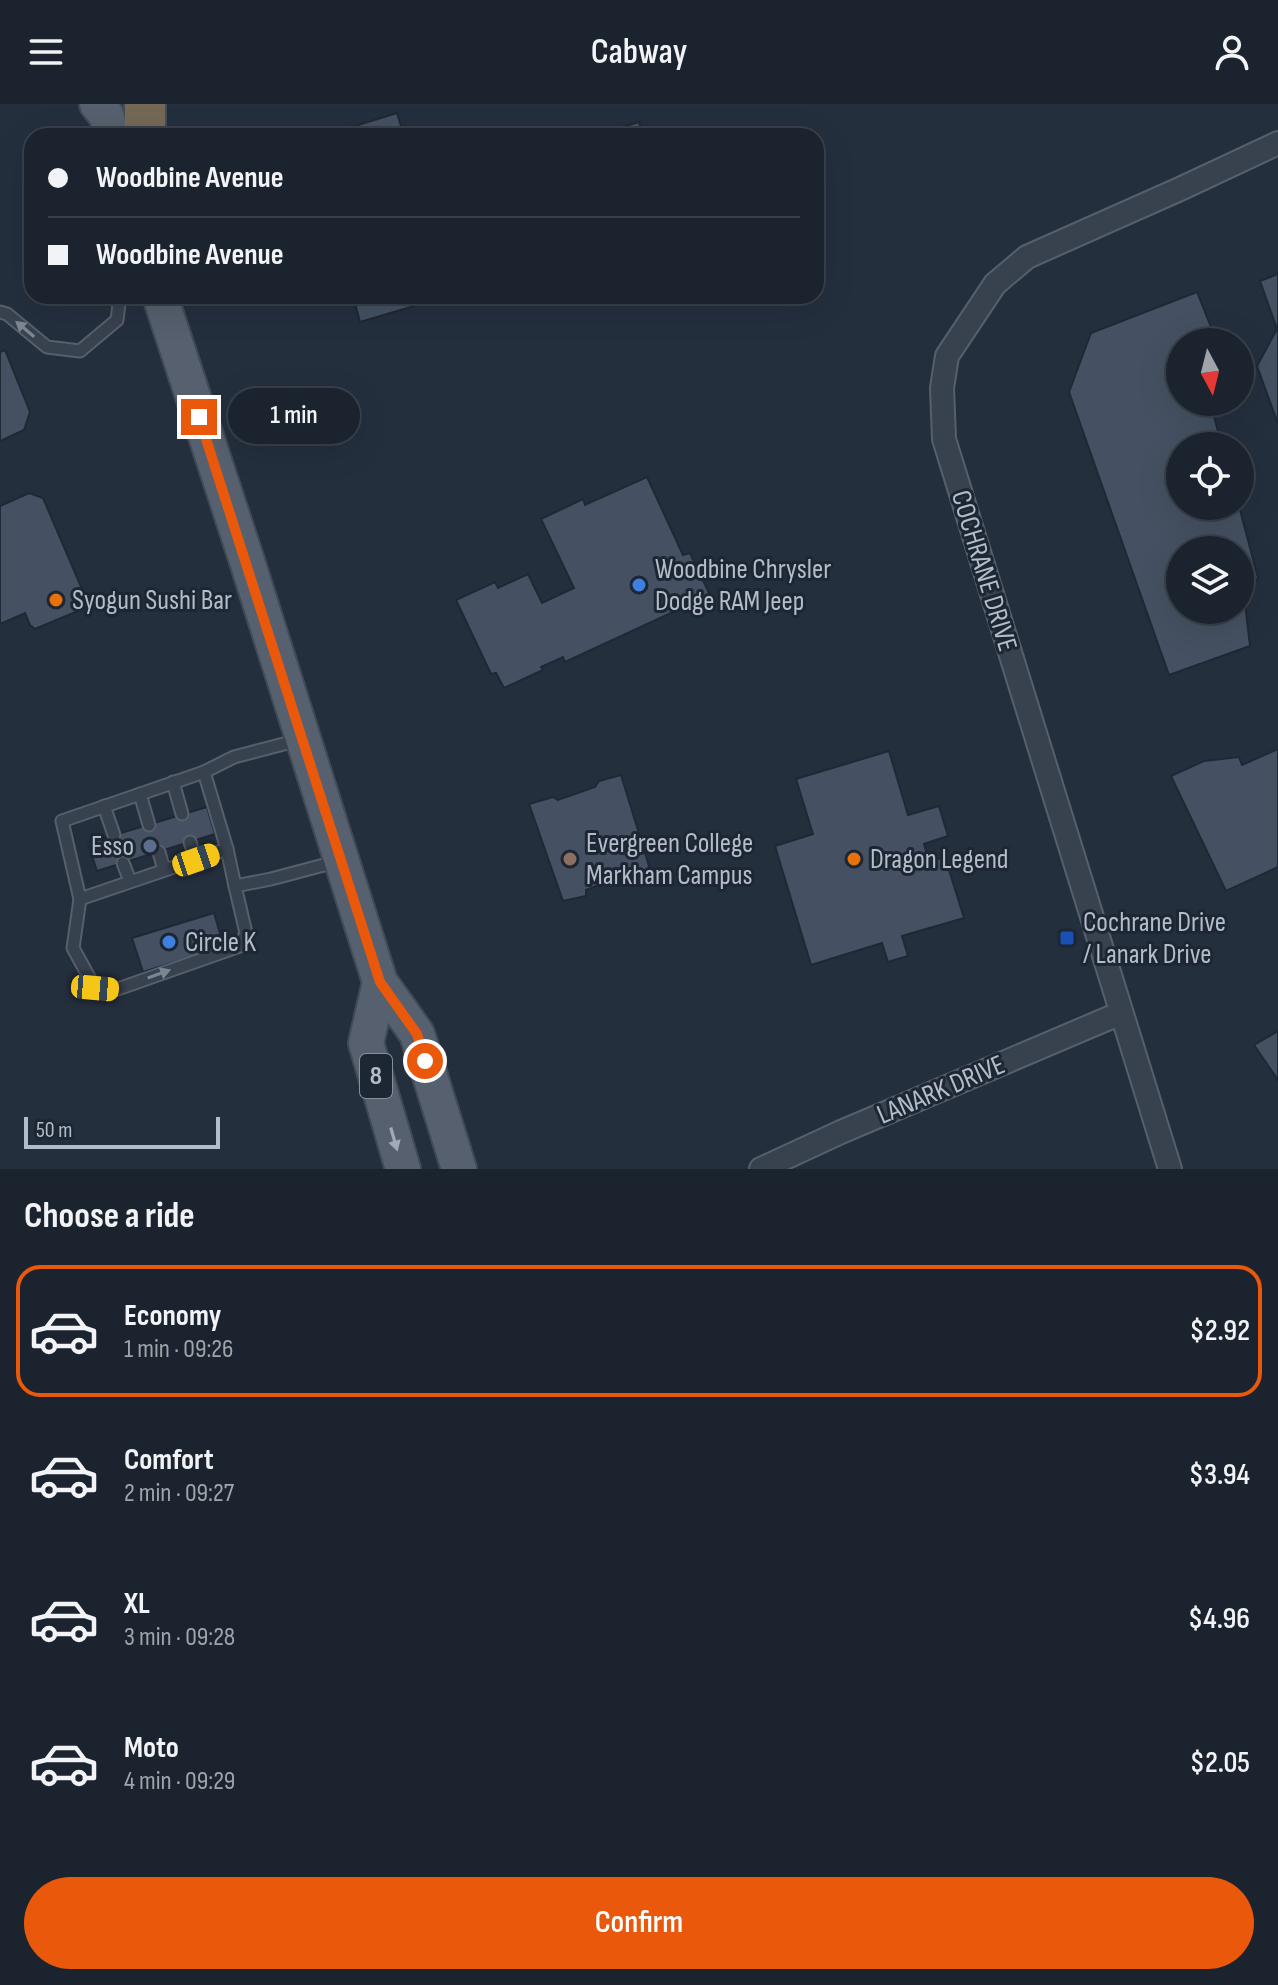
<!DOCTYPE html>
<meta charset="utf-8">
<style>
body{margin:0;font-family:"Sofia Sans Condensed",sans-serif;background:#242b36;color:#f1f3f6;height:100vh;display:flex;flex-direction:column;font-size:30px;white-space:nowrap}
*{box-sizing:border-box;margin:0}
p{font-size:26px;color:#a0a4aa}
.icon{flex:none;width:44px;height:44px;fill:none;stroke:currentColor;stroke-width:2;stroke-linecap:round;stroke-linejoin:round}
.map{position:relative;height:1065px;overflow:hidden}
.panel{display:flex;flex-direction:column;background:#1b232e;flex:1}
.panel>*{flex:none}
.hud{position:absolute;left:24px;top:24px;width:800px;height:176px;border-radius:24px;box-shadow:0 8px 32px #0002,0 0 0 2px #39404a;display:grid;align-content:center;height:176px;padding:0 24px;background:#1b232e}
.needle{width:52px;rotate:173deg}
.fabs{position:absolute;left:1166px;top:224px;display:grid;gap:16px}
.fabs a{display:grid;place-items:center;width:88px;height:88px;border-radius:50%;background:#1b232e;box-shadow:0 8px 32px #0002,0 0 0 2px #39404a;font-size:40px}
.scale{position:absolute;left:24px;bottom:20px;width:196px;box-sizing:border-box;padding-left:8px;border:4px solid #b4bcc9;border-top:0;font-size:22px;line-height:28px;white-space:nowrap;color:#b4bcc9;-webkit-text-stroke:6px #1d2633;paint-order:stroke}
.end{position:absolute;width:36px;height:36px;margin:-18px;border:10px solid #ea580c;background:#fff;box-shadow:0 0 0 4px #fff}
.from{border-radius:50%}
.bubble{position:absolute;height:56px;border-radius:28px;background:#1b232e;box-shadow:0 8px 32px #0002,0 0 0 2px #39404a;font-size:26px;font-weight:600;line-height:56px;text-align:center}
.car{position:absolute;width:24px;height:48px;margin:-24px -12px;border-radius:10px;box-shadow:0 0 6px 2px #0007;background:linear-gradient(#f5c518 24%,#345 0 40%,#f5c518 0 76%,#345 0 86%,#f5c518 0)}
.hud b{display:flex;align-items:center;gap:28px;height:76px;font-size:30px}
.hud b+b{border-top:2px solid #39404a}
.hud i{width:20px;height:20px;background:#f1f3f6}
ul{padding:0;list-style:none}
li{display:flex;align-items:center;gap:24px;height:132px;margin:0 16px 12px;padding:0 8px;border:4px solid transparent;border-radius:24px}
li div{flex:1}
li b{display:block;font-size:30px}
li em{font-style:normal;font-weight:600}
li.selected{border-color:#ea580c}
li>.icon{width:72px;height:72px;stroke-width:1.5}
h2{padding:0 24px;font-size:36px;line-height:96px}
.primary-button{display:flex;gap:16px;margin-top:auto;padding:16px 24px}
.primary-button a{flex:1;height:92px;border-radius:48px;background:#ea580c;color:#fff;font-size:32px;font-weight:600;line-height:92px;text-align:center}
header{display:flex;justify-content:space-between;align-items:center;height:104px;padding:0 24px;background:#1b232e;font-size:36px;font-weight:600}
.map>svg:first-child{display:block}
</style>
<header><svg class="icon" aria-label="menu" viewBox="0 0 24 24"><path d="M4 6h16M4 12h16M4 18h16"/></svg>Cabway<svg class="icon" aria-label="person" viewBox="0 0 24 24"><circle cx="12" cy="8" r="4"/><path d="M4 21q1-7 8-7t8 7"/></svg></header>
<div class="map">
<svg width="1278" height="1065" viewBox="0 0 1278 1065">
<rect width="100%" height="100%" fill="#242f3e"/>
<g fill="#455162" stroke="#1f2835" stroke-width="2" fill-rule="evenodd">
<path d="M397,9L404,32H343L342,26Z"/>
<path d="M639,18L643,32H593Z"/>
<path d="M1278,170V320L1257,262L1277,225L1260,177Z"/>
<path d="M1197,188L1215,233L1209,238H1180V298H1210L1222,342H1180V402H1239L1258,474L1244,491L1250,542L1169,571L1069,288L1091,229ZM1180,446H1240V506H1180Z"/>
<path d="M353,192H448L360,218Z"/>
<path d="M5,246L30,308L24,326L0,337V248Z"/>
<path d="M647,373L683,451L690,449L710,491L565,558L563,553L541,563L543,566L504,584L496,569L491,570L456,496L495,478L498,484L528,470L542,499L574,484L541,415L583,395L585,401Z"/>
<path d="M29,389L43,394L85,492L78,507L35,525L30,521L25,509L0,520V402Z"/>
<path d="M1278,645V763L1226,787L1171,672L1204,657L1239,653L1242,661Z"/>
<path d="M889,647L908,711L939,702L948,732L924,740L929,757L945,753L964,814L902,832L908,852L888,858L882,839L811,861L775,742L813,730L796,675Z"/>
<path d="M621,671L649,762L645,774L630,779L623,772L586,786V792L563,797L529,700L553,693L558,696L595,683L599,677Z"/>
<path d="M207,703L215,730L97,767L88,739Z"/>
<path d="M214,809L224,843L143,868L132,834Z"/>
<path d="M1278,927V976L1254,941Z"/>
</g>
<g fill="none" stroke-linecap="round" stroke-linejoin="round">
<defs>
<g id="service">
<path d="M0,208L7,210L47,243L80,247L117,216L120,192"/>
<path d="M299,636L234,653L204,668L62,717L80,795L227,745L235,782L271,775L339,757"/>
<path d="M204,668L227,745"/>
<path d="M173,678L182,710"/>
<path d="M140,690L149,721"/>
<path d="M104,702L114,731"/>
<path d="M190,738L196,756"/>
<path d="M159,748L164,766"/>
<path d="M123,759L130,777"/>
<path d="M80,795L73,844L95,884L115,886L240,842L246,829L235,782"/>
</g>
<g id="minor">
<path d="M761,1065L841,1028L1121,909"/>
<path d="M1170,1065L944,335L942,284L947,252L995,180L1027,153L1180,85L1278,39"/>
</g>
<g id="primary">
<path d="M97,0L106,11L112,32"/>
<path d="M160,192L246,454L380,878L417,930L459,1065"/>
<path d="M380,878L366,939L403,1065"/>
</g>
<path id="motorway" d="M145,0V32"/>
</defs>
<use href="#service" stroke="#565f6c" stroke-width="15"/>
<use href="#minor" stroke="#565f6c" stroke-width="26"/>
<use href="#primary" stroke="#414a57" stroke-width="38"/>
<use href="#motorway" stroke="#434c59" stroke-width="44"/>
<use href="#service" stroke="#38414e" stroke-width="11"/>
<use href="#minor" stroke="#38414e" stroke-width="22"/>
<use href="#primary" stroke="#56606e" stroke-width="34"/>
<use href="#motorway" stroke="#746855" stroke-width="40"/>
</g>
<defs><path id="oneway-solid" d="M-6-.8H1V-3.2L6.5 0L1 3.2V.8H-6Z" transform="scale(2)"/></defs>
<g fill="#7c8592">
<use href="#oneway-solid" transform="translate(25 225) rotate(-140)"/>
<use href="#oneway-solid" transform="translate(159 870) rotate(-20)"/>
</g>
<use fill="#a1aab7" href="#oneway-solid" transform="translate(394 1035) rotate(74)"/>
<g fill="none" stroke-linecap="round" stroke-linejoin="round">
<path stroke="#ea580c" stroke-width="10" d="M199,313L380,878L417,930L425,957"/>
</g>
<g fill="#3f7fe0" stroke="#1d2633" stroke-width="3">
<circle cx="639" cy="481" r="8"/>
<circle cx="169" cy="838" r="8"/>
</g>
<g fill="#e8710a" stroke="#1d2633" stroke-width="3">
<circle cx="56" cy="496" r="8"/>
<circle cx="854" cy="755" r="8"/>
</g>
<circle fill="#5c6f8a" stroke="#1d2633" stroke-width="3" cx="150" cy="742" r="8"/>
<circle fill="#8d6e63" stroke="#1d2633" stroke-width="3" cx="570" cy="755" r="8"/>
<rect fill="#1a4fb4" stroke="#1d2633" stroke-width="3" x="1059" y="826" width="16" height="16" rx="4"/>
<g text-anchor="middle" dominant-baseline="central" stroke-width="6" stroke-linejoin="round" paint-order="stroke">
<rect fill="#1d2633" stroke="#878f9c" stroke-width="2" x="360" y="950" width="32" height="44" rx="6"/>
<g font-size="26" font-weight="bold" fill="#b4bcc9">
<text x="376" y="972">8</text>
</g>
<g font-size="28" fill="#b4bcc9" stroke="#1d2633" text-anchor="start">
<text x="655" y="465">Woodbine Chrysler<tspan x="655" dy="32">Dodge RAM Jeep</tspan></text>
<text x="72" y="496">Syogun Sushi Bar</text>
<text x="586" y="739">Evergreen College<tspan x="586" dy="32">Markham Campus</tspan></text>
<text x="134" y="742" text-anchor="end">Esso</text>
<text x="870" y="755">Dragon Legend</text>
<text x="1083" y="818">Cochrane Drive<tspan x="1083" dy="32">/ Lanark Drive</tspan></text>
<text x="185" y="838">Circle K</text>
</g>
<g font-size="28" fill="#b4bcc9" stroke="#1d2633">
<text transform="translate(984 467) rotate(73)">COCHRANE DRIVE</text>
<text transform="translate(941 986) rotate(-23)">LANARK DRIVE</text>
</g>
</g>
</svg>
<div class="fabs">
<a><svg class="needle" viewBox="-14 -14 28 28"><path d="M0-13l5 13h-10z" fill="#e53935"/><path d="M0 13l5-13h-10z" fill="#a0a4aa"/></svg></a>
<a><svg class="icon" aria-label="locate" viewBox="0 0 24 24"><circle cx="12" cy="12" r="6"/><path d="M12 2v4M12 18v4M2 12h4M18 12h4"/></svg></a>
<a><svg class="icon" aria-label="layers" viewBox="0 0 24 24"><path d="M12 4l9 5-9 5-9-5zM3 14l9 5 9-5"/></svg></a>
</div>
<div class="scale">50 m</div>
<i class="end from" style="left:425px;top:957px"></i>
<i class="end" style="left:199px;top:313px"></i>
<div class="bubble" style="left:228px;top:284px;width:132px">1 min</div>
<i class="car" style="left:196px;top:756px;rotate:71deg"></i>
<i class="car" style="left:95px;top:884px;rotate:95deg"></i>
<div class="hud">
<b><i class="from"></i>Woodbine Avenue</b>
<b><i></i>Woodbine Avenue</b>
</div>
</div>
<section class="panel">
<h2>Choose a ride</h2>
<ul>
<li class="selected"><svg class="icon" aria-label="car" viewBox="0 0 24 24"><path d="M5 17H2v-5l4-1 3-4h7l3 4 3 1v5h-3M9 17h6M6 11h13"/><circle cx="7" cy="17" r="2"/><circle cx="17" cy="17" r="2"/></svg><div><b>Economy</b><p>1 min · 09:26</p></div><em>$2.92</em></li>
<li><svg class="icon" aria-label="car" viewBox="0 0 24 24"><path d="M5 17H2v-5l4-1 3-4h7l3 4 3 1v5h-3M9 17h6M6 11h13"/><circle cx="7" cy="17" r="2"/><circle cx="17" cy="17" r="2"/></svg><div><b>Comfort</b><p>2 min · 09:27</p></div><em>$3.94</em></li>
<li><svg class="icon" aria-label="car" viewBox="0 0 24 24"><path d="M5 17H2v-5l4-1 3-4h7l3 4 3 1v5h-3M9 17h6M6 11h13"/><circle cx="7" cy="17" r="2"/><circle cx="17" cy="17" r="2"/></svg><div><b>XL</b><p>3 min · 09:28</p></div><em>$4.96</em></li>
<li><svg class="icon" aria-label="car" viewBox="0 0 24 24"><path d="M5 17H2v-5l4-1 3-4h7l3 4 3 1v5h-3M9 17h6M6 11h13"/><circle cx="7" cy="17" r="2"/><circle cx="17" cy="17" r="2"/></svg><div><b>Moto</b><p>4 min · 09:29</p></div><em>$2.05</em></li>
</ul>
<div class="primary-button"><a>Confirm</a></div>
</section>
